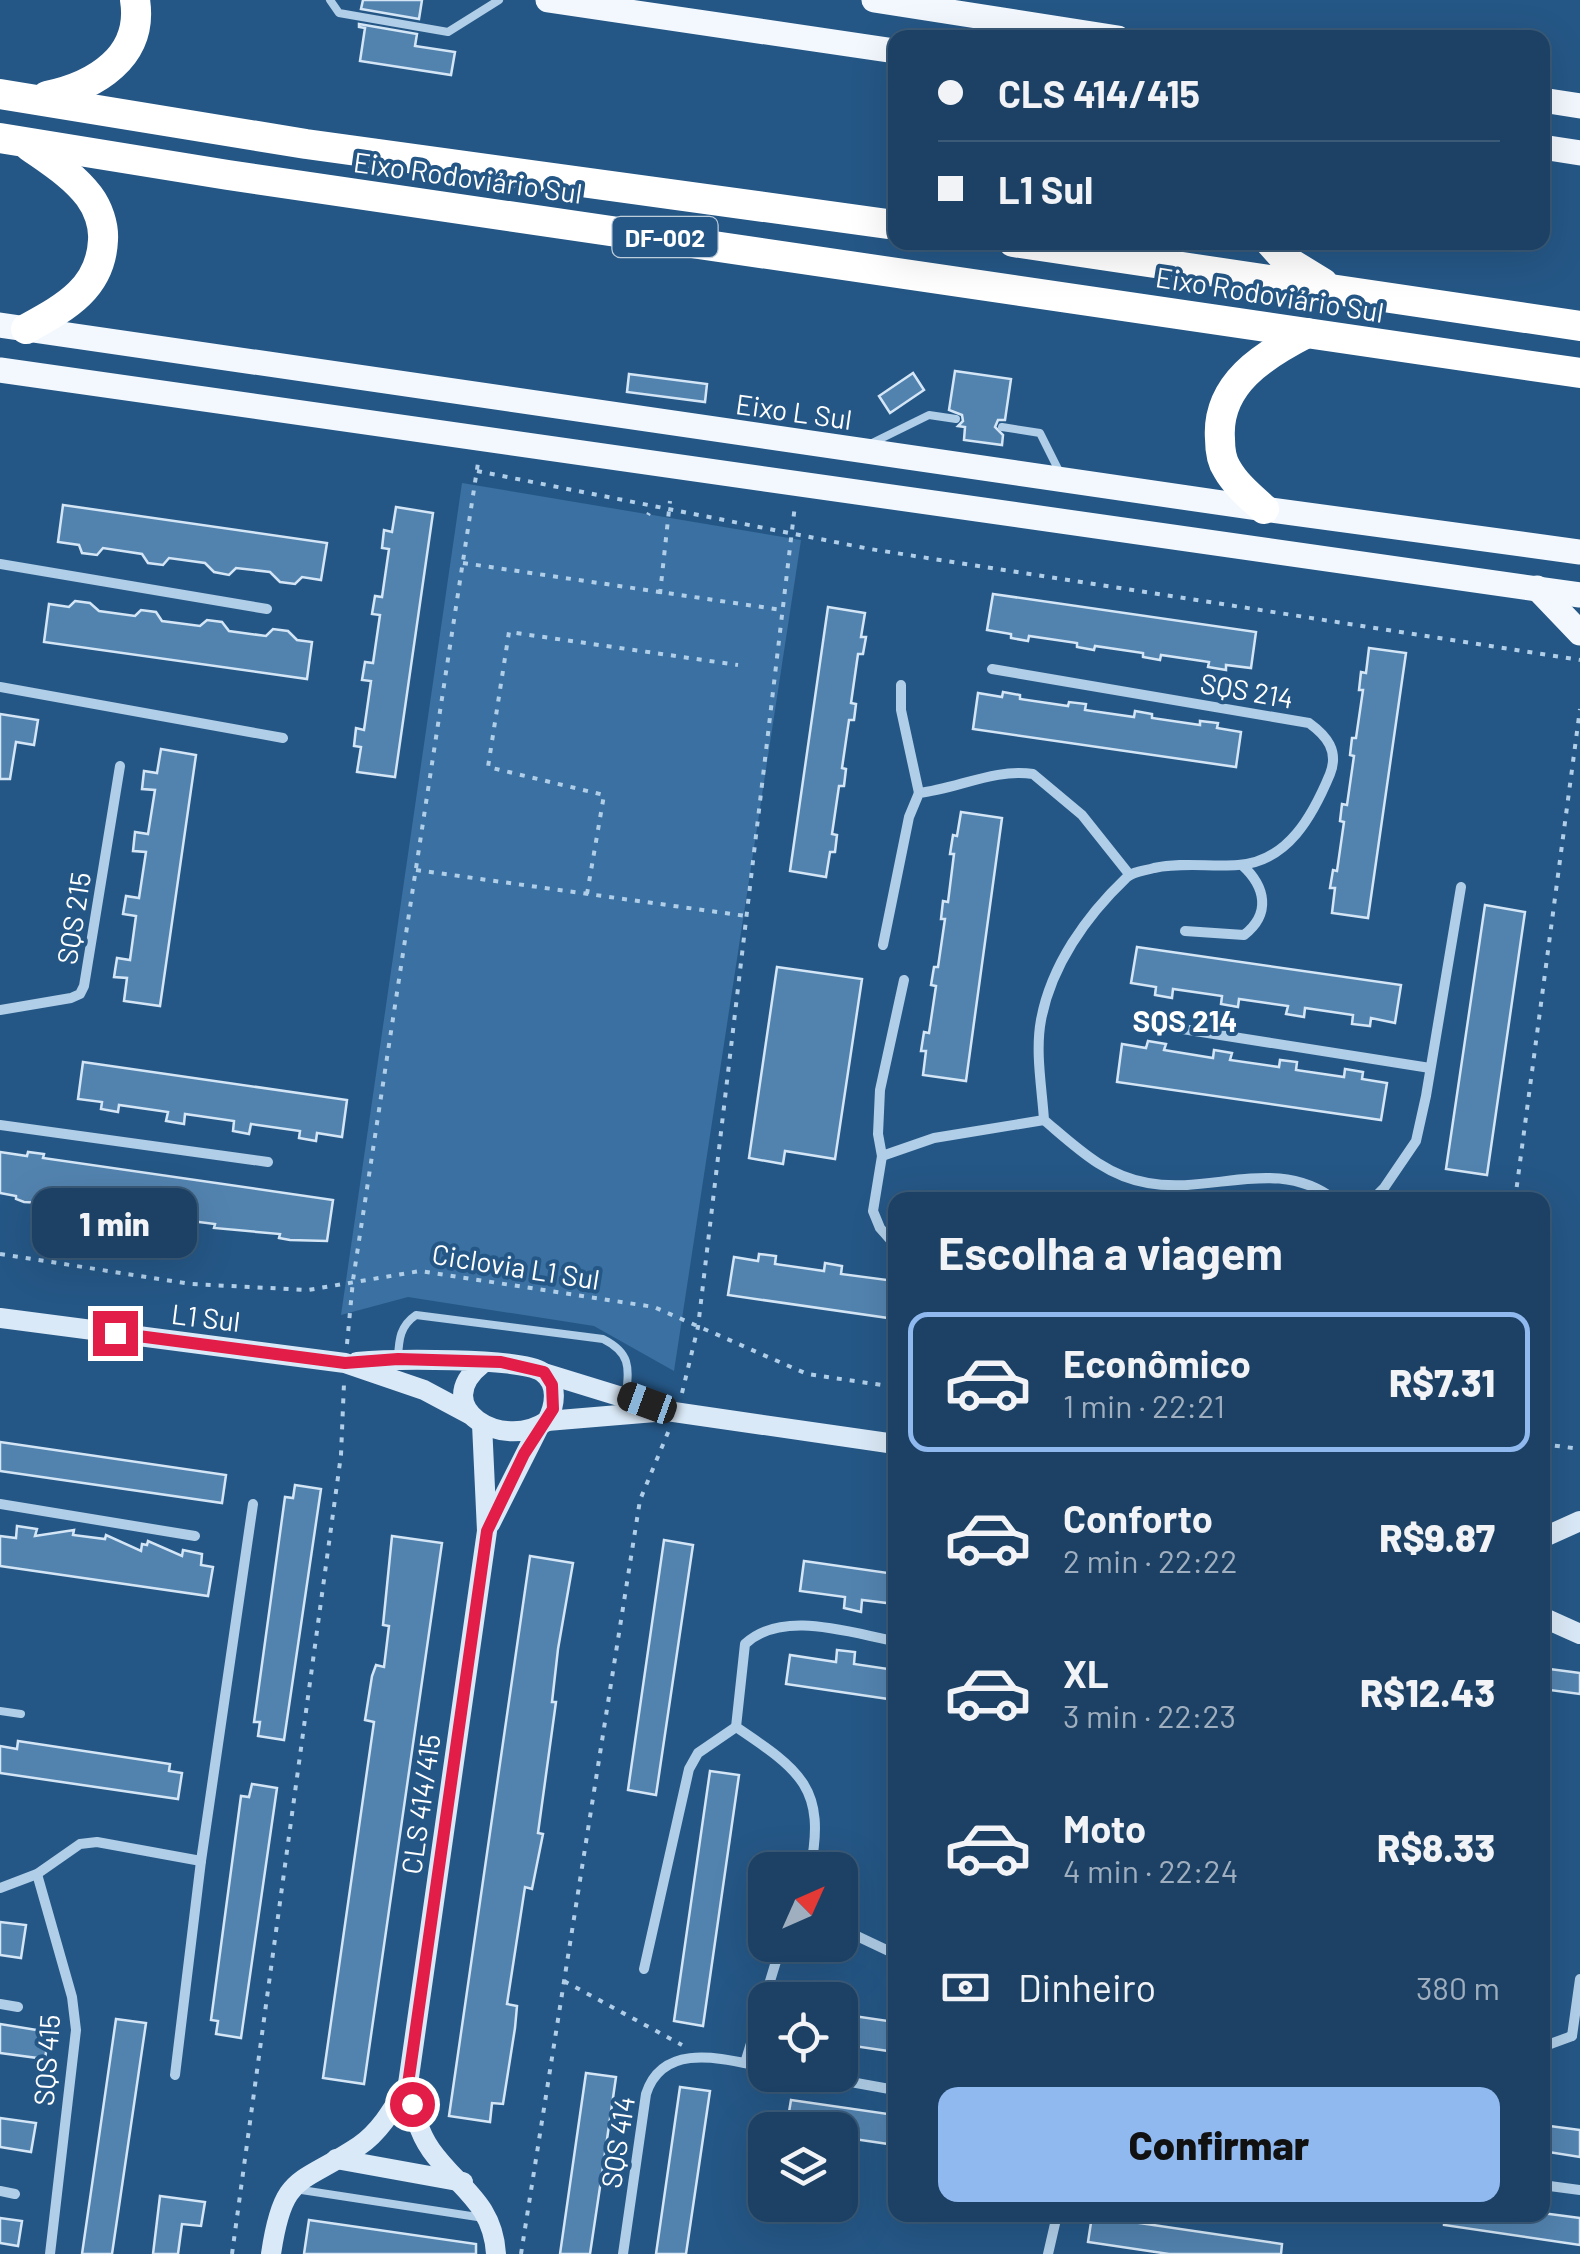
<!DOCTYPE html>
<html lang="pt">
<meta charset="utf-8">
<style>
body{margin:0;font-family:Barlow,sans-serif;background:#294c6d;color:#f1f3f6;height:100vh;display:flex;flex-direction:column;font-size:38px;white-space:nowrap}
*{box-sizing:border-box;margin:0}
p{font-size:32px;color:#a0afbf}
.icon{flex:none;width:55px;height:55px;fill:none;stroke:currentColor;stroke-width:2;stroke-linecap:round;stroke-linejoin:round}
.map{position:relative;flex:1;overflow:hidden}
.details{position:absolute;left:888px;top:1192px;width:662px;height:1030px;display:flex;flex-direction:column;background:#1c4164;border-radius:20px;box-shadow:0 10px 40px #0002,0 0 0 2px #3a5a78}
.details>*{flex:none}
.guide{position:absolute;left:888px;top:30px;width:662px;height:220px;border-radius:20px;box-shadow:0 10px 40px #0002,0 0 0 2px #3a5a78;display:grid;align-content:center;height:220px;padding:0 50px;background:#1c4164}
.needle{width:65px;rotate:45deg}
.tools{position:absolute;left:748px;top:1852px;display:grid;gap:20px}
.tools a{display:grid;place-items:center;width:110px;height:110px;border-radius:20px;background:#1c4164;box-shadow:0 10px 40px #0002,0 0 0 2px #3a5a78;font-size:50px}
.end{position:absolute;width:45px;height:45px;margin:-22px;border:12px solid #e11d48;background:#fff;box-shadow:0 0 0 5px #fff}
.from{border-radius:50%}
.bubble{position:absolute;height:70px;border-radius:20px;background:#1c4164;box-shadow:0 10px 40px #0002,0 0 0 2px #3a5a78;font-size:32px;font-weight:800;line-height:70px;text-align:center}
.car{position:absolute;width:30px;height:60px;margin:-30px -15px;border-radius:12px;box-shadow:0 0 8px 2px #0007;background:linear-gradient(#222 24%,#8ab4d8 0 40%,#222 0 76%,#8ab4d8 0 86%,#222 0)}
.guide b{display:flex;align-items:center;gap:35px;height:95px;font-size:38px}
.guide b+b{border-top:2px solid #3a5a78}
.guide i{width:25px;height:25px;background:#f1f3f6}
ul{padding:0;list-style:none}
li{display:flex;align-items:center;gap:30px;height:140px;margin:0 20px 15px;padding:0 30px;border:5px solid transparent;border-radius:20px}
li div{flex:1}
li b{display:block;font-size:38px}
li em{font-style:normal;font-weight:800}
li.current{border-color:#90b9f0}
li>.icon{width:90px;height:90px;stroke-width:1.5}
h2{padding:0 50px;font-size:45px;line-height:120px}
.pay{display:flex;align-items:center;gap:25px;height:110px;padding:0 50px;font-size:38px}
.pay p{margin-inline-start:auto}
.button{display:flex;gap:20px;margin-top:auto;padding:20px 50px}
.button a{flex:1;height:115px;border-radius:20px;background:#90b9f0;color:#111;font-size:40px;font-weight:800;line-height:115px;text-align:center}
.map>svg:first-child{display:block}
</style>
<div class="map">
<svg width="1580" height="2254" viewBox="0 0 1580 2254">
<rect width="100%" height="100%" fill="#255786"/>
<path fill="#3a71a2" d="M462,483L801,540L674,1371L594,1326L408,1297L341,1315Z"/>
<g fill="#5283af" stroke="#d4e6f6" stroke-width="2.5">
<path d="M363,0H422L419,19L361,9Z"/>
<path d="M359,24L417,34L415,46L455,52L451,75L360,61L365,28L359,27Z"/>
<path d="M955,371L1011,379L1005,420H998L995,427L1003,435L1002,445L964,440L965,427L958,426L963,421L962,415L949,410Z"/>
<path d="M913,373L924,390L890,413L879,396Z"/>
<path d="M629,374L707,384L705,402L627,392Z"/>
<path d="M63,505L327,543L321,580L302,577L295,584L280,582L270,572L236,568L229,575L214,572L205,563L169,558L163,565L148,563L142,554L103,548L97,555L82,553L79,545L58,542Z"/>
<path d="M396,507L433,513L395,777L357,772L361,747L354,746L356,728L364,730L371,681L362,680L365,662L373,663L380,615L372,614L375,596L382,597L389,549L382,548L384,530L392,532Z"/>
<path d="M993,594L1256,632L1251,668L1226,665V670L1208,667L1209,662L1161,655L1160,660L1143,657V653L1095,646L1094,650L1077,647V643L1029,636L1028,641L1011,638V634L987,630Z"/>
<path d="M75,601L90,603L99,611L135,616L141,610L156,612L162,621L200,626L207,620L222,622L229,631L266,636L273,629L288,631L297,640L312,642L307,679L44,642L49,604L69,607Z"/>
<path d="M828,607L865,613L861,637H866L863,654H858L851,703L856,704L854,720H849L842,768L846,769L844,786H839L832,834L837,835L835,852H830L826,877L790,871Z"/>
<path d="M1369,648L1406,653L1368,918L1332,913L1335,888H1330L1333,870L1337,871L1344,822L1340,821L1342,804L1347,805L1354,756L1350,755L1352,738H1356L1363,690H1359L1361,672L1366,673Z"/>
<path d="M1003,692L1020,695V699L1068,706L1069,702L1086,704L1085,710L1134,717L1135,711L1152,714V718L1200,725V721L1218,723L1217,728L1241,732L1236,767L973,729L978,693L1002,697Z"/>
<path d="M0,714L38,720L34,745L16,742L10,779H0Z"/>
<path d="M161,749L196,755L160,1006L124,1001L127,978L114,977L117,958L130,960L136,916L123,914L126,896L139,898L146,852L133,851L135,832L148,834L155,790L142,789L144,771L157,773Z"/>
<path d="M961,812L1002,818L966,1081L923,1075L926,1051H921L924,1032L929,1033L936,986L931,985L934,967H938L945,919H941L943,901L948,902L954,854H950L953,835L957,836Z"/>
<path d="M1485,905L1525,912L1487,1175L1446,1169Z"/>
<path d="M1137,947L1401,985L1395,1023L1371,1018L1370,1026L1352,1024L1353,1015L1305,1008L1304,1017L1286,1014L1288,1006L1239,999L1238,1007L1221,1004L1222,996L1173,989L1172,998L1155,995L1156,987L1131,983Z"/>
<path d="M777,967L862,979L835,1159L785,1151L783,1164L749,1158Z"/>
<path d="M1148,1041L1166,1044L1164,1050L1213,1058L1214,1050L1232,1053L1230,1060L1279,1067L1280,1060L1297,1062L1296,1070L1344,1077L1345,1069L1363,1072L1362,1079L1387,1083L1381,1120L1117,1082L1122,1044L1146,1048Z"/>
<path d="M83,1062L347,1100L342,1137L317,1133L316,1141L299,1138L300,1131L251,1124L249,1134L233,1131L234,1121L185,1114L184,1124L166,1121L168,1112L119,1105L118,1112L101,1109L102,1102L78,1099Z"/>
<path d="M0,1152L27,1156L28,1152L44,1154L43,1158L333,1200L327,1241L290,1240L279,1238L280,1234L214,1228L215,1224L175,1219V1223L148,1219V1215L82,1209V1205L43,1200L42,1203L24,1202L16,1199V1196L0,1193Z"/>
<path d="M759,1254L776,1256L775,1264L824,1271L825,1263L842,1266L841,1274L895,1281V1319L728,1295L734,1257L758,1261Z"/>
<path d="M0,1442L226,1475L222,1503L0,1471Z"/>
<path d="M295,1485L321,1489L284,1740L258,1736L260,1722H254L285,1497L293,1498Z"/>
<path d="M17,1526L37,1529L35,1536L74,1530L73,1535L105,1539L106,1535L141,1551L142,1544L147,1545L148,1541L182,1556L183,1550L202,1554L201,1565L213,1567L208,1596L0,1566V1536L16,1538Z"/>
<path d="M392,1536L442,1543L364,2084L323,2078L374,1722L365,1720L372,1676L376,1665L384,1667L389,1626L383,1625Z"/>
<path d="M664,1540L693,1545L656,1795L628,1790Z"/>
<path d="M530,1556L573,1563L558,1649L552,1702H556L538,1833L543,1834L532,1889L525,1887L507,2004L517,2006L515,2028L503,2104L492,2103L490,2122L449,2116Z"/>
<path d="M804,1561L895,1574V1604L862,1600L861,1612L844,1608L845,1597L800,1591Z"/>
<path d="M837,1650L855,1652L854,1664L895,1670V1700L786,1684L790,1655L836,1662Z"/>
<path d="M1542,1668L1580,1673V1694L1542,1689Z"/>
<path d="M18,1741L170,1764L169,1771L182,1773L178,1799L0,1773V1746L17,1749Z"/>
<path d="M710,1771L739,1775L703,2026L674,2021Z"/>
<path d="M252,1784L277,1788L241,2038L216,2034L218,2021L211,2020L241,1796L249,1797Z"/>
<path d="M0,1922L26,1925L21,1958L0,1955Z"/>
<path d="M840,2014L895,2022V2052L840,2044Z"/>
<path d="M116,2019L146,2023L112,2254H82Z"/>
<path d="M0,2024L49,2032L45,2059L0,2053Z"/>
<path d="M586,2073L616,2077L603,2167L590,2254H560Z"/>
<path d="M680,2087L710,2091L686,2254H656Z"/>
<path d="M791,2100L895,2115V2145L840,2137V2130H786Z"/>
<path d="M0,2118L36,2123L31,2152L0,2147Z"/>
<path d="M1542,2125L1580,2130V2157L1542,2151Z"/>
<path d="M160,2196L205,2202L201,2226L182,2224L178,2254H153Z"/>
<path d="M1542,2213L1580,2218V2245L1444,2225V2215Z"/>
<path d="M1092,2216L1282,2244L1281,2254H1169L1088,2242Z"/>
<path d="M0,2218L22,2221L18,2246L0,2243Z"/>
<path d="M309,2220L476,2244V2254H304Z"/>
</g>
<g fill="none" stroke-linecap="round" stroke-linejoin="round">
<g stroke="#b0cee8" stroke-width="4" stroke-dasharray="5 8" stroke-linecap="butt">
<path d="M477,471L870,549L1580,660"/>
<path d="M648,515L649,513"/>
<path d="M463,563L782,610"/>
<path d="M660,594L670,501"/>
<path d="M416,870L746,916"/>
<path d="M587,894L604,795L488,767L509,632L738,665"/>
<path d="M1515,1200L1580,709"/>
<path d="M0,1254L191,1284L308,1290L420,1271L654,1307L807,1374L895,1387"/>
<path d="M347,1344L353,1280L478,463"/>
<path d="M682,1393L698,1327L795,505"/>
<path d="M1542,1444L1580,1449"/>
<path d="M564,1981L682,2045"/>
<path d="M232,2254L341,1455L344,1383"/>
<path d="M521,2254L640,1500L669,1430"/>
</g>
<g stroke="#b0cee8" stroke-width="8">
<path d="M330,0L339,13L448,32L499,0"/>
<path d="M1002,427L1040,433L1059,471"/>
<path d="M868,445L929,415L956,419"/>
<path d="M398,1357C399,1339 400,1326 416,1315L603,1339C631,1353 629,1367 626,1396"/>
<path d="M0,1711L21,1714"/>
<path d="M295,2189L484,2218"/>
</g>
<g stroke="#b0cee8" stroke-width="10">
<path d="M0,564L267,609"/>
<path d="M992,669L1309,723C1327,736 1339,751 1330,774C1313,815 1288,862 1238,865C1210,867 1182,862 1154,868C1144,871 1133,871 1126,878C1086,916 1051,966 1041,1020C1035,1052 1042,1088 1044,1120C1076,1147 1105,1176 1148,1183C1212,1195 1277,1155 1335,1200"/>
<path d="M901,685V710L919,793"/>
<path d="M0,687L283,738"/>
<path d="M1185,931L1244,935C1271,914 1266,887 1242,865"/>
<path d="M883,945L909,817L919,793C956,789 996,768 1033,774L1082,815L1129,874"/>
<path d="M0,1010L71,998L80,994L84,986L120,766"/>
<path d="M1157,1025L1430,1068"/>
<path d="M0,1125L268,1162"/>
<path d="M882,1156L934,1138L1044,1120"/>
<path d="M1372,1200L1384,1188L1416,1141L1426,1096L1461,887"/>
<path d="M895,1245L880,1228L873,1211L882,1156L878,1134L880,1090L904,980"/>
<path d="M0,1504L195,1536"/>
<path d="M810,1870C827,1788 800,1770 736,1727L745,1644C782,1609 850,1633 895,1641"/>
<path d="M37,1874L72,1997L76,2030L50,2254"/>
<path d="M0,1888L37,1874L80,1844L97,1842L201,1861"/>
<path d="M840,1928L895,1954"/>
<path d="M644,1969L689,1769L698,1753L736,1727"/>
<path d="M0,2004L18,2007"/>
<path d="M1572,2036L1580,1979"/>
<path d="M1542,2047L1572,2036"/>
<path d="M745,2063L781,1945"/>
<path d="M175,2075L201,1861L253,1504"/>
<path d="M812,2075L895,2090"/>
<path d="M1542,2185L1580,2190"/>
<path d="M0,2191L15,2194"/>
<path d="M623,2254L646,2094C663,2041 723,2059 765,2067"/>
<path d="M1048,2254L1057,2215"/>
</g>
<g stroke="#dae9f7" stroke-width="20">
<path d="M0,1318L345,1363L424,1390L469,1414"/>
<path d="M357,1362C389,1359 520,1357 542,1372C559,1384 555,1406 547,1421C502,1452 428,1407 482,1364"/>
<path d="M544,1373L661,1409"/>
<path d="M547,1421L667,1411L895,1444"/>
<path d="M482,1424L487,1531L408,2084C413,2108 417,2130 431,2150C457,2187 493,2202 496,2254"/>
<path d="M490,1524L539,1427"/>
<path d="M1542,1538L1580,1521"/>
<path d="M1542,1617L1580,1634"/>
<path d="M336,2159L463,2182"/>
<path d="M271,2254C283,2172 299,2186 359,2146C381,2131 394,2107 408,2084"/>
</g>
<g stroke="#f2f8fe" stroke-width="25">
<path d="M548,0L895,51"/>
<path d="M874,0L1118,38"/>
<path d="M1542,100L1580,106"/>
<path d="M1542,147L1580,153"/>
<path d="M0,325L1264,509L1580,552"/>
<path d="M0,370L1580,595"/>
<path d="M1537,588L1580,633"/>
</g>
<g stroke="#fff" stroke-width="30">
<path d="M0,94L306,144L895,225"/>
<path d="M47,96C95,86 144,57 135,0"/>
<path d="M0,138L228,175L1580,373"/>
<path d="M1013,242L1580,326"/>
<path d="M1270,242L1287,261L1323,283"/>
<path d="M26,329C64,308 101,289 103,240C104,225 98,208 89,196C73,175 50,161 29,146"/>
<path d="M1264,509C1251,497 1236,485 1227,469C1221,460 1220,450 1220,439C1216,384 1264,355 1307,333"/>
</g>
</g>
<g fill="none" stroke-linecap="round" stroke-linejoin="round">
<path stroke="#e11d48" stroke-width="12" d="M115,1333L345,1363L398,1359L501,1362L544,1372L552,1385L553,1409L524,1454L487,1531L408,2084L412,2104"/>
</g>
<g text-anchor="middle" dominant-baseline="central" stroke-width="8" stroke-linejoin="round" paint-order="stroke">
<rect fill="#255786" stroke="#becddb" stroke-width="2.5" x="612.5" y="217" width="105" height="40" rx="8"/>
<g font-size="25" font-weight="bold" fill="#fff">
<text x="665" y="237">DF-002</text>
</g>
<g font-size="28" fill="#fff" stroke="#255786">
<text transform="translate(468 177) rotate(8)">Eixo Rodoviário Sul</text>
<text transform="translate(1270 294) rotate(9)">Eixo Rodoviário Sul</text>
<text transform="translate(794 411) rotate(8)">Eixo L Sul</text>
<text transform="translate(1247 690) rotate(10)">SQS 214</text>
<text transform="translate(73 918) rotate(-81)">SQS 215</text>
<text transform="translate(516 1266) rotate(9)">Ciclovia L1 Sul</text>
<text transform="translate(206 1317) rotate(7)">L1 Sul</text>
<text transform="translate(420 1804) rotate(-82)">CLS 414/415</text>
<text transform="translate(46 2060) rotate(-86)">SQS 415</text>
<text transform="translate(617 2142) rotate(-81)">SQS 414</text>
</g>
<g font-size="30" font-weight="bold" fill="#fff" stroke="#255786">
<text x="1185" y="1020">SQS 214</text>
</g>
</g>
</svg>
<div class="tools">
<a><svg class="needle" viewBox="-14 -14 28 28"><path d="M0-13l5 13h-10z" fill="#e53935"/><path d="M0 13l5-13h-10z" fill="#a0afbf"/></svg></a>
<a><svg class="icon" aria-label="locate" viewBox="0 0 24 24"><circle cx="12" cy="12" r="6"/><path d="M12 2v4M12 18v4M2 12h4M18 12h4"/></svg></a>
<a><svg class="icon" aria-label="layers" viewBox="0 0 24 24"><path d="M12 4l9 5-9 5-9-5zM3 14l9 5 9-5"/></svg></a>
</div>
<i class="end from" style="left:412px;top:2104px"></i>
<i class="end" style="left:115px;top:1333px"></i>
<div class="bubble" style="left:32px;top:1188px;width:165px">1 min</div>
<i class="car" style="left:647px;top:1403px;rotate:290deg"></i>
<div class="guide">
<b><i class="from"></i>CLS 414/415</b>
<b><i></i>L1 Sul</b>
</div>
<section class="details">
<h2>Escolha a viagem</h2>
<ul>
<li class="current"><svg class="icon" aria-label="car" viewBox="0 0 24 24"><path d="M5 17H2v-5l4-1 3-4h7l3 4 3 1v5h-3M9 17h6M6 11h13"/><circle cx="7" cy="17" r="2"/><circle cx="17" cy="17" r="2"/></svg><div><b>Econômico</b><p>1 min · 22:21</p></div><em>R$7.31</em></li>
<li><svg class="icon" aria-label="car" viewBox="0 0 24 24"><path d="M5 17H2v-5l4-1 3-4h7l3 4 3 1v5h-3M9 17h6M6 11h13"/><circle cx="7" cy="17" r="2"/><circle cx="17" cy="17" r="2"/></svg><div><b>Conforto</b><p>2 min · 22:22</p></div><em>R$9.87</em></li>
<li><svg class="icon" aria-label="car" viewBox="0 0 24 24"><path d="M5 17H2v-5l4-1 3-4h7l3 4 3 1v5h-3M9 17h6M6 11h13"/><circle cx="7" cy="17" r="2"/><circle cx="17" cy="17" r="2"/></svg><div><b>XL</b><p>3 min · 22:23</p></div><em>R$12.43</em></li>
<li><svg class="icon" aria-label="car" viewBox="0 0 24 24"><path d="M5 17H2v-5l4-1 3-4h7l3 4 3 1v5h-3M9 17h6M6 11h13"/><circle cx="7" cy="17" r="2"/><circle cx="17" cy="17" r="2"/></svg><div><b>Moto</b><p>4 min · 22:24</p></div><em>R$8.33</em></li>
</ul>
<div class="pay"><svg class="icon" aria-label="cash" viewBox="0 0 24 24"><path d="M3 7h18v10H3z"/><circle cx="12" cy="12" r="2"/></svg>Dinheiro<p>380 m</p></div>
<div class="button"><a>Confirmar</a></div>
</section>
</div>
